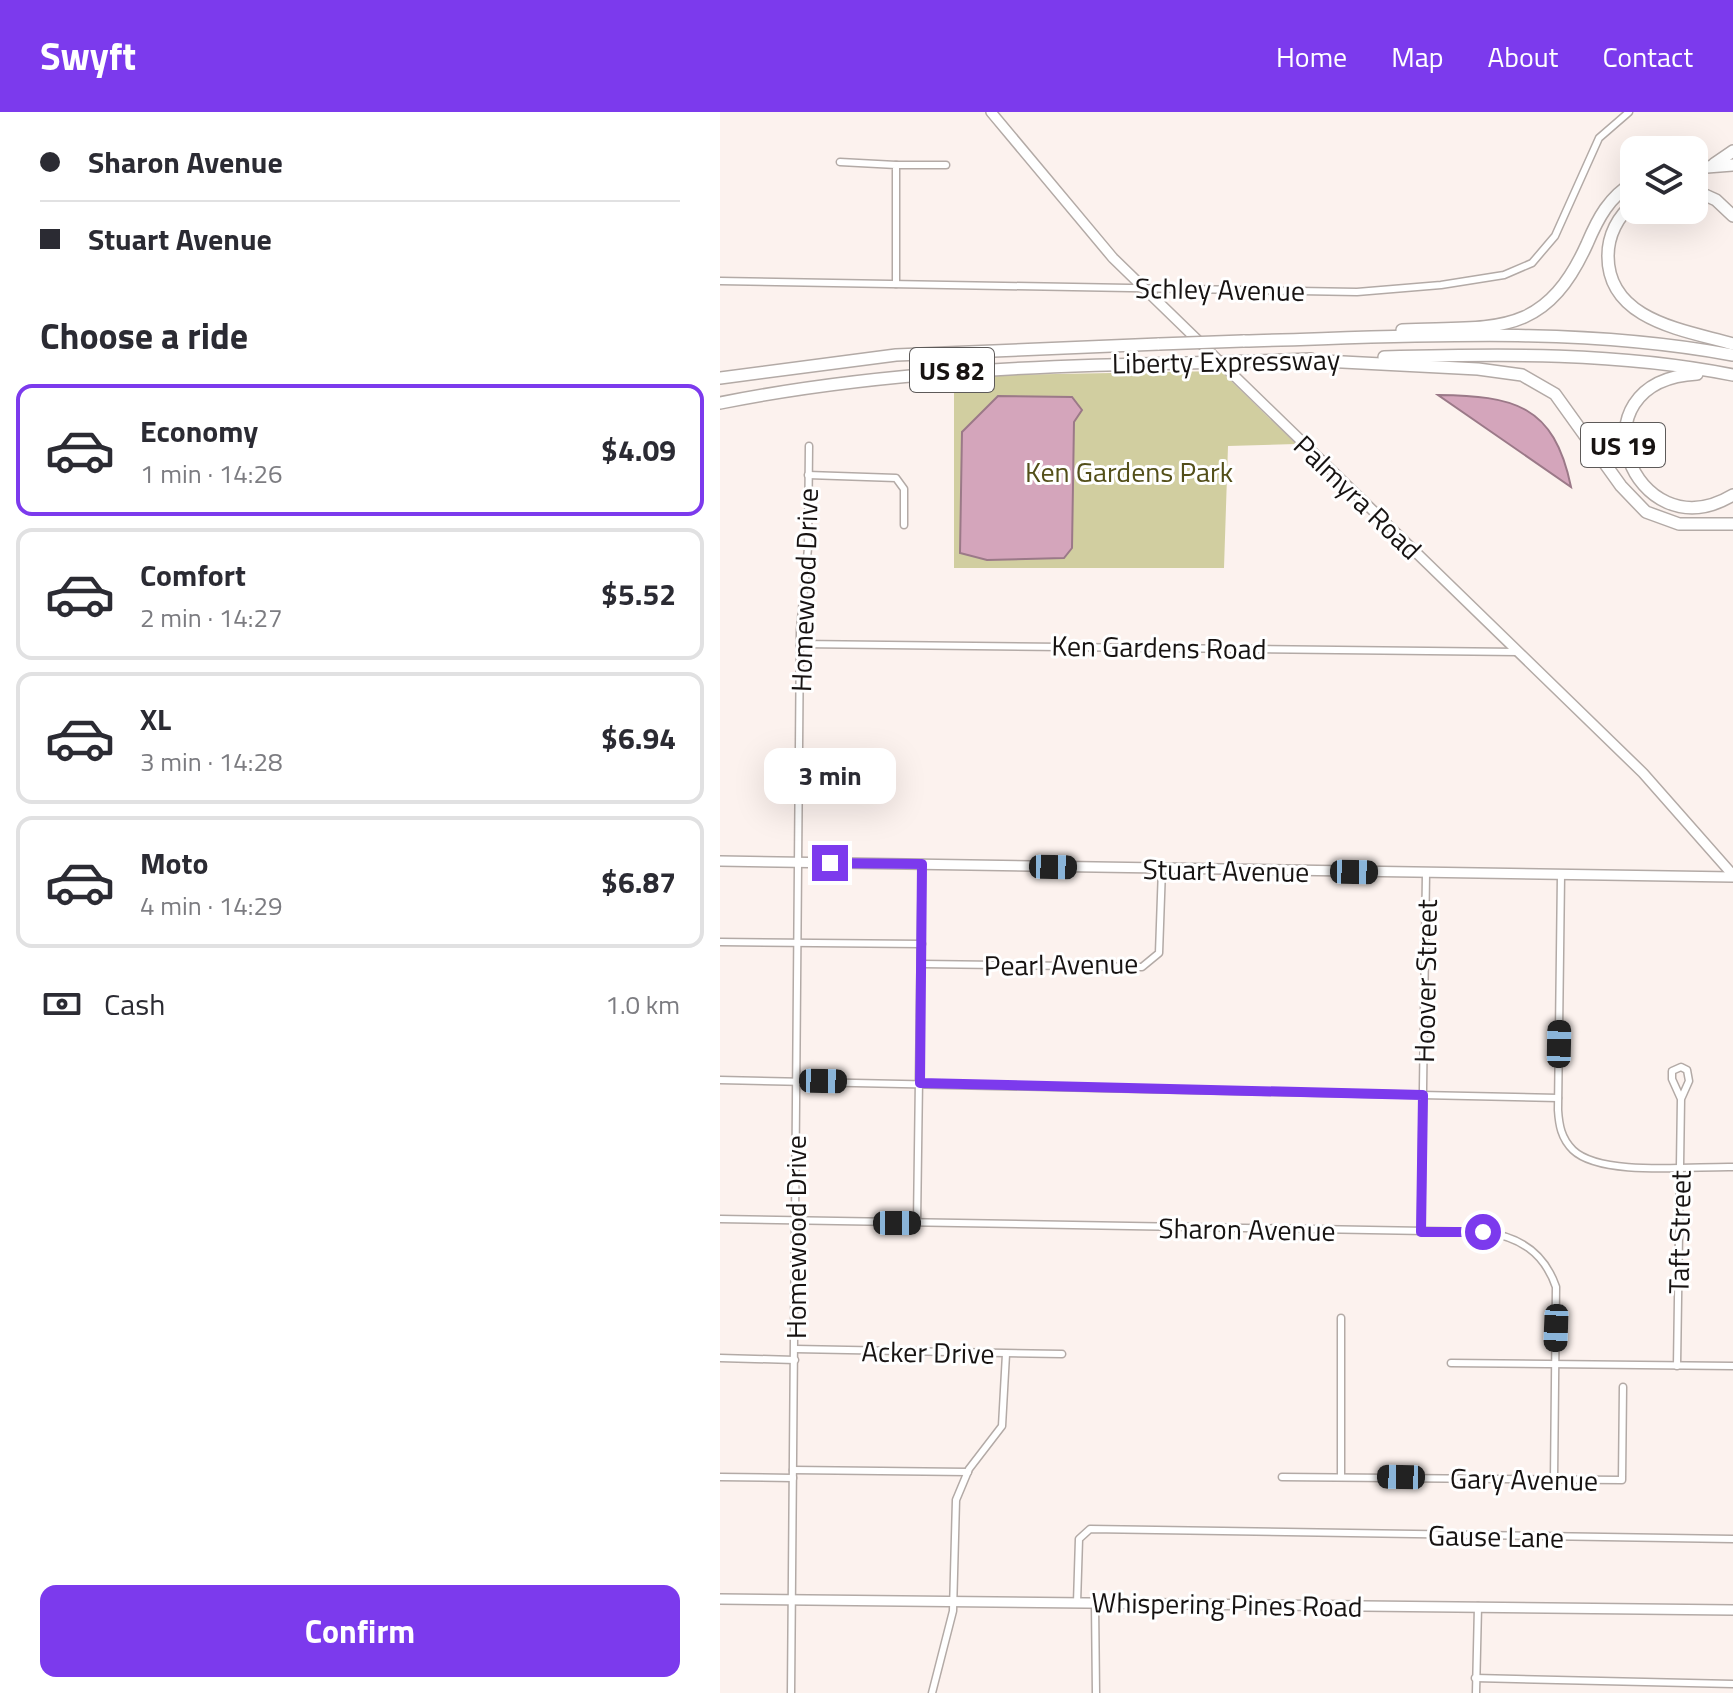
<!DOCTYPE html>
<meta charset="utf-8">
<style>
body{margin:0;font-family:"Titillium Web",sans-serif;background:#f2f2f3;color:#2b2b33;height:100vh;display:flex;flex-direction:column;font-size:30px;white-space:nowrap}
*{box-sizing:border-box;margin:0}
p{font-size:26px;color:#7c7c81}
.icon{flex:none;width:44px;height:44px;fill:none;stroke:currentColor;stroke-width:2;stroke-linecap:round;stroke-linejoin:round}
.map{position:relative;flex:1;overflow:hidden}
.sheet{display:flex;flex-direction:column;background:#fff;width:720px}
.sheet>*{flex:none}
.guide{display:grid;align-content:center;height:176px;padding:0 40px;background:#fff}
.buttons{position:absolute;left:900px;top:24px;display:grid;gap:16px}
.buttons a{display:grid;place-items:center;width:88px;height:88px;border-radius:16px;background:#fff;box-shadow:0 8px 32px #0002;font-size:40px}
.end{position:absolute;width:36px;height:36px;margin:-18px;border:10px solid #7c3aed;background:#fff;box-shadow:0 0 0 4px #fff}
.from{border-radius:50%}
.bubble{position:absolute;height:56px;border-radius:16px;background:#fff;box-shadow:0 8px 32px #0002;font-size:26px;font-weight:700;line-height:56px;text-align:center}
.car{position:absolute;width:24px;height:48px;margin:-24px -12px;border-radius:10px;box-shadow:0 0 6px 2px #0007;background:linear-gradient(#222 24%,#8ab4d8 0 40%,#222 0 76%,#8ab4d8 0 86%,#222 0)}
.guide b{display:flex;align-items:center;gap:28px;height:76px;font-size:30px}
.guide b+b{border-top:2px solid #e1e1e2}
.guide i{width:20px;height:20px;background:#2b2b33}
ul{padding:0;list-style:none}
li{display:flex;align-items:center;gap:24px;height:132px;margin:0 16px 12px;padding:0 24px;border:4px solid #e1e1e2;border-radius:16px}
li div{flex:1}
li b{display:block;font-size:30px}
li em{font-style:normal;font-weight:700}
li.current{border-color:#7c3aed}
li>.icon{width:72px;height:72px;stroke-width:1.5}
h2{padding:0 40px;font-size:36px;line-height:96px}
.pay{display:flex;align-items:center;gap:20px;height:88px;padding:0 40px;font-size:30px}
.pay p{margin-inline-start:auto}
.button{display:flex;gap:16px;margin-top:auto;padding:16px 40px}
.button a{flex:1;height:92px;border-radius:16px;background:#7c3aed;color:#fff;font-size:32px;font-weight:700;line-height:92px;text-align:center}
header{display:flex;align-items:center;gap:48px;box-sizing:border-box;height:112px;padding:0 40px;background:#7c3aed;color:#fff}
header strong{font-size:38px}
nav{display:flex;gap:44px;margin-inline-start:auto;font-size:28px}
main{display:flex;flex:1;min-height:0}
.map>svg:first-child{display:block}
</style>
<header>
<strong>Swyft</strong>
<nav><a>Home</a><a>Map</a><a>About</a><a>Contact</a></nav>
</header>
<main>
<section class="sheet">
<div class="guide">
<b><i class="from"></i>Sharon Avenue</b>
<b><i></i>Stuart Avenue</b>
</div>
<h2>Choose a ride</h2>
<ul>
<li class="current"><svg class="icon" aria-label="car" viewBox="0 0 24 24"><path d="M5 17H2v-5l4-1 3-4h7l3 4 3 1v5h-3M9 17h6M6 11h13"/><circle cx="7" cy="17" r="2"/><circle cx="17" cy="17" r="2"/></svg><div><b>Economy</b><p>1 min · 14:26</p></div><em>$4.09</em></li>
<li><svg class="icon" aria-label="car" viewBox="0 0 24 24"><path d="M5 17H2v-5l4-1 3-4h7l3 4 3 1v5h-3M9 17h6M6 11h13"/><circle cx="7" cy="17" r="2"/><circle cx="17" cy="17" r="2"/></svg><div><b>Comfort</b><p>2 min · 14:27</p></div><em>$5.52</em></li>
<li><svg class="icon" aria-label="car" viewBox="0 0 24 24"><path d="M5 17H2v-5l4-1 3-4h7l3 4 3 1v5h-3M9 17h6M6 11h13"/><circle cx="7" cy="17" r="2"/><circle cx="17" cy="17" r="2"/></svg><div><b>XL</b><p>3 min · 14:28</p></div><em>$6.94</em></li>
<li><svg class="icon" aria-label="car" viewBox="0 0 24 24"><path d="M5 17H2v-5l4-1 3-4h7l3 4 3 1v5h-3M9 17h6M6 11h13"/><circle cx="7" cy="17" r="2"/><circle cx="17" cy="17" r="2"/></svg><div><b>Moto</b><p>4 min · 14:29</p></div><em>$6.87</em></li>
</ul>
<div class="pay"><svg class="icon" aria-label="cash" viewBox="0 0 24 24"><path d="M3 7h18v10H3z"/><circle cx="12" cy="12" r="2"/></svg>Cash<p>1.0 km</p></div>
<div class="button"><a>Confirm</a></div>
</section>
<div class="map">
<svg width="1013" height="1581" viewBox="0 0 1013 1581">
<rect width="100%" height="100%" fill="#fcf2ee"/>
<path fill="#d1cea0" d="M501,259L576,332L508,334L504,456H234V264Z"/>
<g fill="#d4a5bb" stroke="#9b7988" stroke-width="2">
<path d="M718,283C793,284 834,292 851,375Z"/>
<path d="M278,284L352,285L362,298L354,310L352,436L344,446L267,448L240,441L242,320Z"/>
</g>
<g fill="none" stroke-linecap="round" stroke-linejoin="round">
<defs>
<g id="street">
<path d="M120,50L176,53V172"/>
<path d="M176,53H226"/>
<path d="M0,169L637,180L721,173L784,163L812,151L835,124L879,26L909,0"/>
<path d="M88,363L176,366L184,377V413"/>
<path d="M80,532L798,540"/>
<path d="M841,763L838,998C839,1013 841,1026 853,1038C881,1065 974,1054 1013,1055"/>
<path d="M0,830L202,832"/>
<path d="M202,852L422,855L439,841L442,756"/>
<path d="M0,968L838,986"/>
<path d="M0,1107L763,1120C799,1124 824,1140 836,1175L834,1367"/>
<path d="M197,1111L202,752"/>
<path d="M701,1120L706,761"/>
<path d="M75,1237L342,1242"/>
<path d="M0,1246L75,1248"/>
<path d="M731,1251L1013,1254"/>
<path d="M957,1254L961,987L969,969L967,958L961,955L952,959V967L961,987"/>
<path d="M73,1358L248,1360"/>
<path d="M0,1365L73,1366"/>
<path d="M562,1365L902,1368L903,1275"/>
<path d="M621,1365V1206"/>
<path d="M357,1491L359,1427L370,1417L1013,1427"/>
<path d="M375,1491L376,1581"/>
<path d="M755,1566L1013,1572"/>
<path d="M71,1581L80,518L88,436L89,334"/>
<path d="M212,1581L233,1499L236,1388L249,1357L282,1314L286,1242"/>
<path d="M756,1581L758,1494"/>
</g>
<g id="secondary">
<path d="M271,0L393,146L923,661L1013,763"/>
<path d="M0,749L1013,765"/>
<path d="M0,1487L1013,1498"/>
</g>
<g id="highway">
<path d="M994,52L1013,39"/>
<path d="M974,56L1013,53"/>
<path d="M974,78L996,88L1013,104"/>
<path d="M914,91C898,104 888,123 888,144C888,209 965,218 1013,232"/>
<path d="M682,218C775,214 824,227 867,132C878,106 889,85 914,70"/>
<path d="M523,229C687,225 852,213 1013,243"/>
<path d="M664,245C782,242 897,240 1013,263"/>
<path d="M584,248L758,257L802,263L835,282L901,374L926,400L959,412H1013"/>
<path d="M535,249L591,247"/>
<path d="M977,262C848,269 913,443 1013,383"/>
<path d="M0,266L176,243L439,232"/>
<path d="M0,291C155,260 309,254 467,251"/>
</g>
</defs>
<use href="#street" stroke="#b3aaa6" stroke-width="9"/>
<use href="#secondary" stroke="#b3aaa6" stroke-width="12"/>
<use href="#highway" stroke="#b3aaa6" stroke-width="14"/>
<use href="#street" stroke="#fff" stroke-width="6"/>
<use href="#secondary" stroke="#fff" stroke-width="9"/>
<use href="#highway" stroke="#fff" stroke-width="11"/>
<defs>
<g id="highway-bridge">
<path d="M439,232L523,229"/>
<path d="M467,251L535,249"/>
</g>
</defs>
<use href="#highway-bridge" stroke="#b3aaa6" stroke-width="14" stroke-linecap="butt"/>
<use href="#highway-bridge" stroke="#fff" stroke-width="11"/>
</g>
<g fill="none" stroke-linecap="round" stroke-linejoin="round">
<path stroke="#7c3aed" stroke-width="10" d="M110,751L202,752L200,971L703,983L701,1120H763"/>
</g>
<g text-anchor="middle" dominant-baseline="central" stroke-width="6" stroke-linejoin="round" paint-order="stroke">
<g fill="#fff" stroke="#5d5a59" stroke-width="2">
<rect x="190" y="236" width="84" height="44" rx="6"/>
<rect x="861" y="311" width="84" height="44" rx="6"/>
</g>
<g font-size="26" font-weight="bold" fill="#171312">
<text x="232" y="258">US 82</text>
<text x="903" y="333">US 19</text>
</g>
<g font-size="28" fill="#171312" stroke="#fff">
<text transform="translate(500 177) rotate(1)">Schley Avenue</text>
<text transform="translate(506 249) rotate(-1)">Liberty Expressway</text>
<text transform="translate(638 385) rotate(44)">Palmyra Road</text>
<text transform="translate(84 478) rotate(-88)">Homewood Drive</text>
<text transform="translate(439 535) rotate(1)">Ken Gardens Road</text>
<text transform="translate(506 758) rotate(1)">Stuart Avenue</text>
<text transform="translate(341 852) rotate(-1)">Pearl Avenue</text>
<text transform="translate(705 869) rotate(-89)">Hoover Street</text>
<text transform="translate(527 1117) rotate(1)">Sharon Avenue</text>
<text transform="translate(959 1120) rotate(-89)">Taft Street</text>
<text transform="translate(75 1125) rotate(-90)">Homewood Drive</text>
<text transform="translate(208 1240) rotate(1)">Acker Drive</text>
<text transform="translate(804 1367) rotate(1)">Gary Avenue</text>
<text transform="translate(776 1424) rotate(1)">Gause Lane</text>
<text transform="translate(507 1492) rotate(1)">Whispering Pines Road</text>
</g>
<g font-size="28" fill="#534f19" stroke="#fff">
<text x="409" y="359">Ken Gardens Park</text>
</g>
</g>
</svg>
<div class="buttons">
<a><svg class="icon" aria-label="layers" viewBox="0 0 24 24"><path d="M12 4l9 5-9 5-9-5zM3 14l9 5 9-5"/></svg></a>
</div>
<i class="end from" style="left:763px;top:1120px"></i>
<i class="end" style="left:110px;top:751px"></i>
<div class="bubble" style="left:44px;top:636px;width:132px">3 min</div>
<i class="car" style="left:333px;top:755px;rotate:91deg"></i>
<i class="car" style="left:634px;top:760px;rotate:91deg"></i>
<i class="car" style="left:839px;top:932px;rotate:1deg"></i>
<i class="car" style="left:103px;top:969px;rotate:91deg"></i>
<i class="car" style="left:177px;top:1111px;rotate:90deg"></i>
<i class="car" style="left:836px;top:1216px;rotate:182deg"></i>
<i class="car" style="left:681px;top:1365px;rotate:271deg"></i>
</div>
</main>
